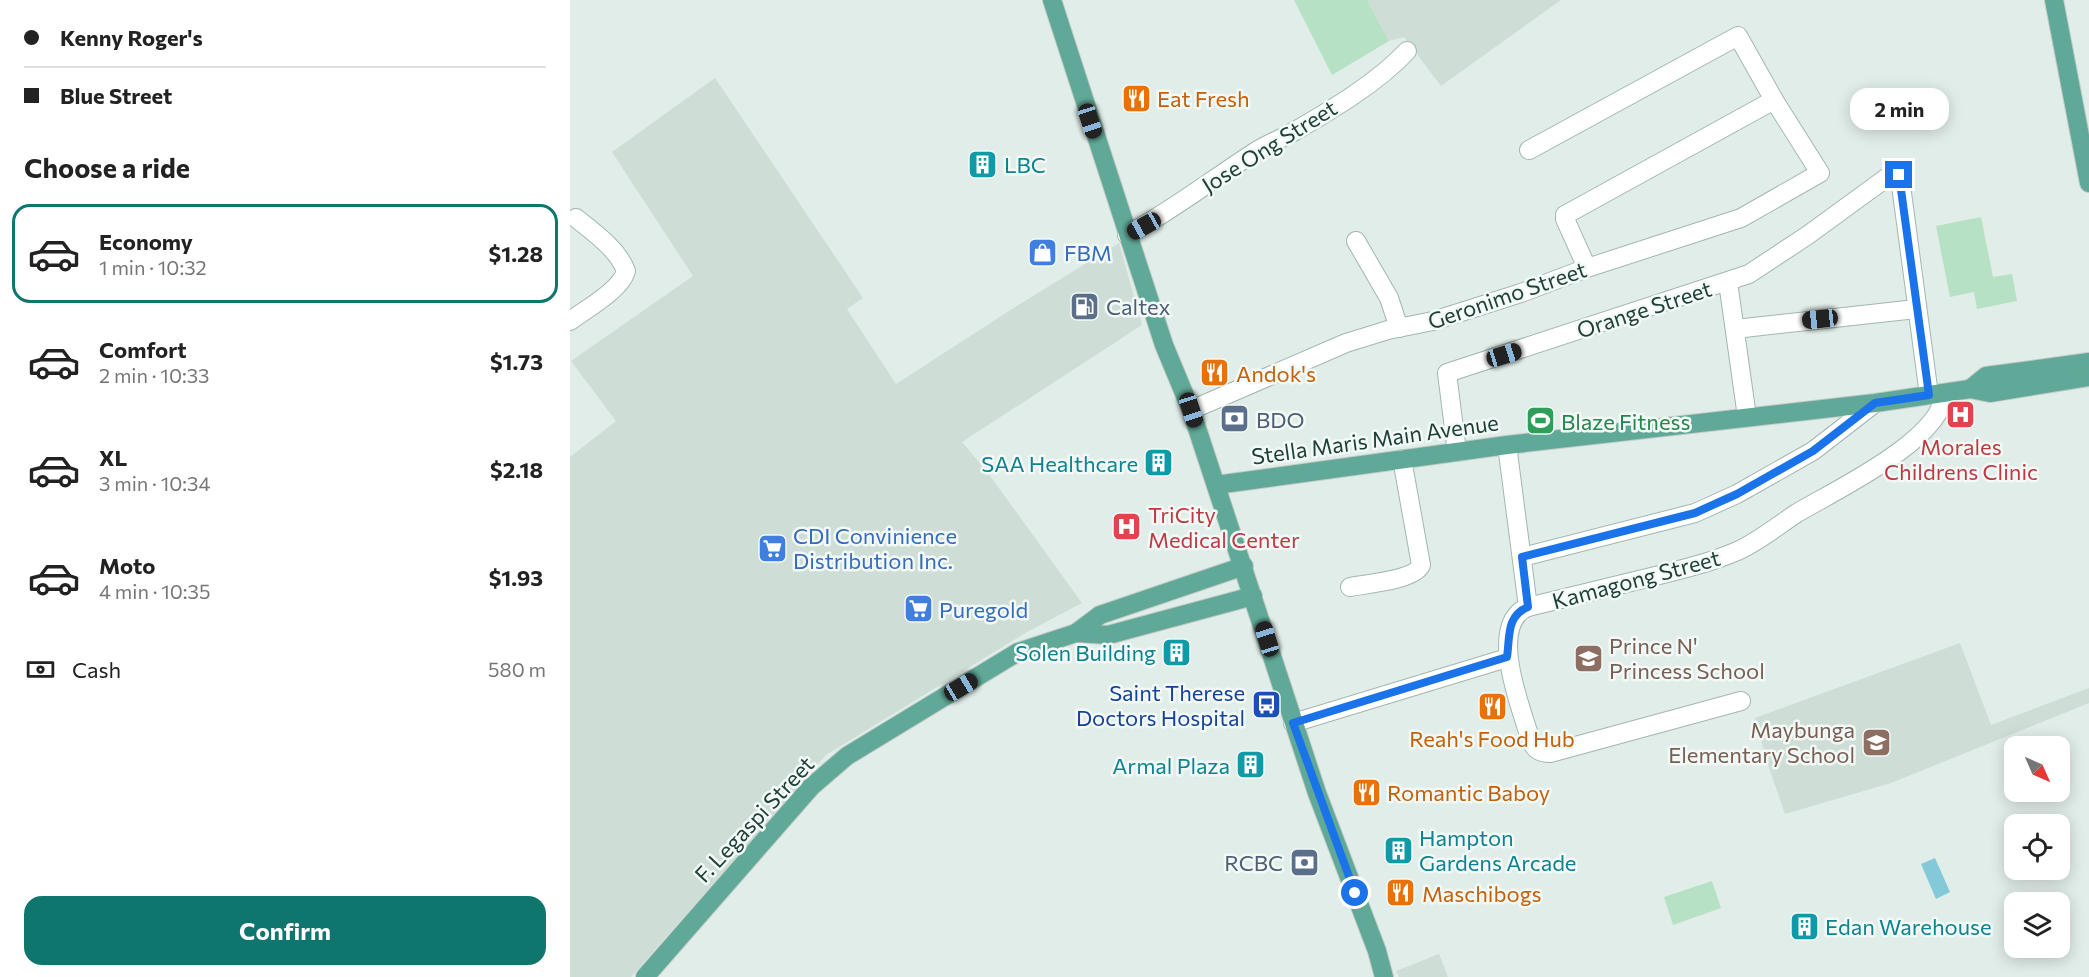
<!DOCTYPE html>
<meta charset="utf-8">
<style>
body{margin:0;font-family:Commissioner,sans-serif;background:#f2f2f2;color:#222;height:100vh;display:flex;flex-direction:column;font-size:22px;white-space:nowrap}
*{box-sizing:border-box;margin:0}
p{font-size:20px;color:#767676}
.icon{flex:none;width:33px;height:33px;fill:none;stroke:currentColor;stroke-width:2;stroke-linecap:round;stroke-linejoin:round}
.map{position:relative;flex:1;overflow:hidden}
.panel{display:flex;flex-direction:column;background:#fff;width:570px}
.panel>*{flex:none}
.banner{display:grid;align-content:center;height:132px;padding:0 24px;background:#fff}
.needle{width:39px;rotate:135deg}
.fabs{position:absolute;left:1434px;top:736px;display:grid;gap:12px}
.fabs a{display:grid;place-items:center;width:66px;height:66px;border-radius:12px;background:#fff;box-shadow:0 3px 15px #0003;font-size:30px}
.end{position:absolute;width:27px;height:27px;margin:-14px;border:8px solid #1a73e8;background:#fff;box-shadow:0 0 0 3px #fff}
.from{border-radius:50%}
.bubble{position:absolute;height:42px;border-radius:18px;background:#fff;box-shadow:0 3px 15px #0003;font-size:20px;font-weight:700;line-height:42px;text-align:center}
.car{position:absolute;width:18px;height:36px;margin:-18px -9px;border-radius:8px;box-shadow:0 0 4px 2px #0007;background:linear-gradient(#222 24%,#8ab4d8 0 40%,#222 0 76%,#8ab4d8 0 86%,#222 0)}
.banner b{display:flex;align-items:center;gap:21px;height:57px;font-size:22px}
.banner b+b{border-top:2px solid #e0e0e0}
.banner i{width:15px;height:15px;background:#222}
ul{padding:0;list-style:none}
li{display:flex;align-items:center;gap:18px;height:99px;margin:0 12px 9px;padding:0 12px;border:3px solid transparent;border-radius:18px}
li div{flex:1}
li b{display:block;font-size:22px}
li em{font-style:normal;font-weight:700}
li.active{border-color:#0f766e}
li>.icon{width:54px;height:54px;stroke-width:1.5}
h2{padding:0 24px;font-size:27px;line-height:72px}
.pay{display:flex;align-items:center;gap:15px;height:66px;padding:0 24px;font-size:22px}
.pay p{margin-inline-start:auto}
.primary-button{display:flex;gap:12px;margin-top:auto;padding:12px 24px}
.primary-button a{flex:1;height:69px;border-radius:18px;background:#0f766e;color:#fff;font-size:24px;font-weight:700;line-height:69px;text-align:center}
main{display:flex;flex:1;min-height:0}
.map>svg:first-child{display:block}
</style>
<main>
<section class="panel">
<div class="banner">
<b><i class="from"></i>Kenny Roger's</b>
<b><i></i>Blue Street</b>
</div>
<h2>Choose a ride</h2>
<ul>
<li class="active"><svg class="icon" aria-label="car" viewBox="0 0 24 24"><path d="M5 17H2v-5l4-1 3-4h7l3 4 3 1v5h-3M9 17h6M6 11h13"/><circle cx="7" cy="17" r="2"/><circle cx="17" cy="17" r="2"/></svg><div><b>Economy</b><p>1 min · 10:32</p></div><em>$1.28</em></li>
<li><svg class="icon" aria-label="car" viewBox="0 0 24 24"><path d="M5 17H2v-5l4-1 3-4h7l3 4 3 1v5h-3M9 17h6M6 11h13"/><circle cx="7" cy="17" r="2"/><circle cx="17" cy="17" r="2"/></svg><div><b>Comfort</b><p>2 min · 10:33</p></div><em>$1.73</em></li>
<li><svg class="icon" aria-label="car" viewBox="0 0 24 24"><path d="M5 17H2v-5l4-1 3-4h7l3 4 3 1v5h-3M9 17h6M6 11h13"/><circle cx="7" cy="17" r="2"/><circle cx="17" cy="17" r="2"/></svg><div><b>XL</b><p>3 min · 10:34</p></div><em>$2.18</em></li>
<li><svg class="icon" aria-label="car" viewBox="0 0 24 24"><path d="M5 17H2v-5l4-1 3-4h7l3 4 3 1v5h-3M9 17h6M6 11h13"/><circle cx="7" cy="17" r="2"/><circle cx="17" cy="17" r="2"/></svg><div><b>Moto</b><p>4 min · 10:35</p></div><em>$1.93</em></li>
</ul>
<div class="pay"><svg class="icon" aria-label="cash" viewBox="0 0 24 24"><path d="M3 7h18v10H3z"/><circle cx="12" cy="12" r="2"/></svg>Cash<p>580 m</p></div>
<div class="primary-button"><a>Confirm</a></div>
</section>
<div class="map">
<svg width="1519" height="977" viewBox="0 0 1519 977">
<rect width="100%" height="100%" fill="#e1ede8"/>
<g fill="#cfddd7">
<path d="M797,0H991L871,86L834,37L819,41Z"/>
<path d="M145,78L293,298L277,309L326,384L442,309L549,243L572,325L392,442L418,473L512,603L457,632L256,755L61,977H0V457L46,421L1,361L123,276L42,152Z"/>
<path d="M1390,643L1421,725L1519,688V703L1321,783L1215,814L1196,759L1185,718Z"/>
<path d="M869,954L878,977H829L826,971Z"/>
</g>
<g fill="#b7e1c4">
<path d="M724,0H797L819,41L762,75Z"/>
<path d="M1411,217L1423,277L1442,274L1447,301L1407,309L1404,292L1380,297L1366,226Z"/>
<path d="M1142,881L1151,908L1103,925L1094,897Z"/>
</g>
<path fill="#83c9d9" d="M1365,858L1380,892L1366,899L1351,864Z"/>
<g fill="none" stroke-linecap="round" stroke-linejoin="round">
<defs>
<g id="minor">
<path d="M557,235C603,210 644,178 688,150C700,143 713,138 725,131C763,109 807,83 837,51"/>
<path d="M786,241L819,298L829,328"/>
<path d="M1017,268L995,219V215L1204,100"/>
<path d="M1158,282L1177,417"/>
<path d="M0,321C16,309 51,290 56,271C48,249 23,232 6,218"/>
<path d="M1165,329L1346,309"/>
<path d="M621,410L776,343L818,330L863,321L951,293L1017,268L1171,218L1250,173L1204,100L1168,36L959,150"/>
<path d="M937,445L958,607"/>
<path d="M887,452L877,373L1179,274L1238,235L1323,173L1330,178L1359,395"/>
<path d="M952,557L1125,513L1167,494L1243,451L1305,403"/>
<path d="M780,587C796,584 845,580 851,565L832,459"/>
<path d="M1171,701L980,753C970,753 965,750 961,741C952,710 916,624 958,607C995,598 1032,589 1069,580C1101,572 1134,565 1165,552C1187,543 1207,526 1227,513C1264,491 1374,439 1374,393"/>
<path d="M723,723L937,658"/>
</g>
<g id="major">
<path d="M482,0L594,345L621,410L747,793L807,951L814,977"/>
<path d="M1484,0L1519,183"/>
<path d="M1400,389L1416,376L1519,362"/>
<path d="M646,485L937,445L1305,403L1400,389L1420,393L1519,377"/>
<path d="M506,633L530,615L674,566"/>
<path d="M75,977L241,787L277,756L448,652L506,633L538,635L683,596"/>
</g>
</defs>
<use href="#minor" stroke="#a3b6b0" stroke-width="20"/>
<use href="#major" stroke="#c0cac7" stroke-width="20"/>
<use href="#minor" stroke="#fff" stroke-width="18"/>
<use href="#major" stroke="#60a897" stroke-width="18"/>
</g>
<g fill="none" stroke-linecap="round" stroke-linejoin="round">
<path stroke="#1a73e8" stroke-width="8" d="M785,893L723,723L937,657C940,637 936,616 958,607L952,557L1125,513L1167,494L1243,451L1305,403L1359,395L1329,175"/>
</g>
<defs>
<symbol id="restaurant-square" viewBox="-11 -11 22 22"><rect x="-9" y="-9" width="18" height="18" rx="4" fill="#e8710a" stroke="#f2f9f6"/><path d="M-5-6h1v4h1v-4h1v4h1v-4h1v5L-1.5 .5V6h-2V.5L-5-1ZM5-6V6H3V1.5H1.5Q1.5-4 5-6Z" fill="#fff"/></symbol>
<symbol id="building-square" viewBox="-11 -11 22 22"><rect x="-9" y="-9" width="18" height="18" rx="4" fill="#0f9aa8" stroke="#f2f9f6"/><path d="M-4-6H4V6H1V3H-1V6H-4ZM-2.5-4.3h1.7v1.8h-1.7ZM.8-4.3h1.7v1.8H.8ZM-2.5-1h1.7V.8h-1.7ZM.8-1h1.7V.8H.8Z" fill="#fff"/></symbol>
<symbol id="shop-square" viewBox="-11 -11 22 22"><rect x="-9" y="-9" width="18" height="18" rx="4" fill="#3f7fe0" stroke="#f2f9f6"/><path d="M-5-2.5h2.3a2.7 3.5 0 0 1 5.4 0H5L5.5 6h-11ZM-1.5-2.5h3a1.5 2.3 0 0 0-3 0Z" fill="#fff"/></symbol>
<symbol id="fuel-square" viewBox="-11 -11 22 22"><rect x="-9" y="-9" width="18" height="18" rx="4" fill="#5c6f8a" stroke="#f2f9f6"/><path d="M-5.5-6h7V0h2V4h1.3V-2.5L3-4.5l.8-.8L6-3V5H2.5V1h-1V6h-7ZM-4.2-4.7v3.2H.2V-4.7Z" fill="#fff"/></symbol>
<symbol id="hospital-square" viewBox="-11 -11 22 22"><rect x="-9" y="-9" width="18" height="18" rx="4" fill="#e0444e" stroke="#f2f9f6"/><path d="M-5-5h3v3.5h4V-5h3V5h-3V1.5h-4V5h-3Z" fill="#fff"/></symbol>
<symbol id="bank-square" viewBox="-11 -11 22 22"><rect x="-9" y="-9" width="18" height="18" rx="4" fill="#5c6f8a" stroke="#f2f9f6"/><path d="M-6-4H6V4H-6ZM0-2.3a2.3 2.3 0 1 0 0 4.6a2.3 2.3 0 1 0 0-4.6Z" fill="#fff"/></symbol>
<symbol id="stadium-square" viewBox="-11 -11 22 22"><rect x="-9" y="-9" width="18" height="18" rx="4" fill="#2e9e5b" stroke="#f2f9f6"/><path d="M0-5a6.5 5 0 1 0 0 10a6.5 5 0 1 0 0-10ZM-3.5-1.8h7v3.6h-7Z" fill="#fff"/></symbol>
<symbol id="supermarket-square" viewBox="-11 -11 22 22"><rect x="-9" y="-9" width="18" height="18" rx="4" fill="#3f7fe0" stroke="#f2f9f6"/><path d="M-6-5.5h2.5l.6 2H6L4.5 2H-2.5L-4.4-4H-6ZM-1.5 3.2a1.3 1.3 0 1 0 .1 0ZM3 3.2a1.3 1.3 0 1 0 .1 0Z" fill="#fff"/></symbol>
<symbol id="school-square" viewBox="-11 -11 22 22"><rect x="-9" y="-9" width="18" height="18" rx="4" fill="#8d6e63" stroke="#f2f9f6"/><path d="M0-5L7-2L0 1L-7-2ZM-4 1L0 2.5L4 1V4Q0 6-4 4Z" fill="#fff"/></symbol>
<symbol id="bus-square" viewBox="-11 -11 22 22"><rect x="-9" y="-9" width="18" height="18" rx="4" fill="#1a4fb4" stroke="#f2f9f6"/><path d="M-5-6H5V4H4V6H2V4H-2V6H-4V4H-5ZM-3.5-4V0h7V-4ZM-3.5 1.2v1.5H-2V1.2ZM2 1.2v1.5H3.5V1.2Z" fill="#fff"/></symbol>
</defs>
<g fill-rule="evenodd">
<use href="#restaurant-square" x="550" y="82" width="33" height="33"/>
<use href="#building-square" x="396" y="148" width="33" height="33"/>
<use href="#shop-square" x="456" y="236" width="33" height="33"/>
<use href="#fuel-square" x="498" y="290" width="33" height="33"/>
<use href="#restaurant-square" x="628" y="356" width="33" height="33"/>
<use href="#hospital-square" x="1374" y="398" width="33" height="33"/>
<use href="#bank-square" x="648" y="402" width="33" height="33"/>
<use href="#stadium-square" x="954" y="404" width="33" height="33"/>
<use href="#building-square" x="572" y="446" width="33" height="33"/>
<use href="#hospital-square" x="540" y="510" width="33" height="33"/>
<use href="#supermarket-square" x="186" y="532" width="33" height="33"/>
<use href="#supermarket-square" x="332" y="592" width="33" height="33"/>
<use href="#building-square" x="590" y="636" width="33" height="33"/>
<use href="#school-square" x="1002" y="642" width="33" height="33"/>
<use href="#bus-square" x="680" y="688" width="33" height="33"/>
<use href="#restaurant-square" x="906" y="690" width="33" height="33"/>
<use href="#school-square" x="1290" y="726" width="33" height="33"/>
<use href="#building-square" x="664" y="748" width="33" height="33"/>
<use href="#restaurant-square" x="780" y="776" width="33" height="33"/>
<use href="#building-square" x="812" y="834" width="33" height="33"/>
<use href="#bank-square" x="718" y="846" width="33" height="33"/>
<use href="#restaurant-square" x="814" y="876" width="33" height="33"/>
<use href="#building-square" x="1218" y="910" width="33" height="33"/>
</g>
<g text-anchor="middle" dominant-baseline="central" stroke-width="5" stroke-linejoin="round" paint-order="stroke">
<g font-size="22" fill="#c56008" stroke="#f2f9f6" text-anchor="start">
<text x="587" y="98">Eat Fresh</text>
<text x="666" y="373">Andok's</text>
<text x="922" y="738" text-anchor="middle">Reah's Food Hub</text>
<text x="817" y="792">Romantic Baboy</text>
<text x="852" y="893">Maschibogs</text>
</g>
<g font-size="22" fill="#1f4038" stroke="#f2f9f6">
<text transform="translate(699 146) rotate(-32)">Jose Ong Street</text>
<text transform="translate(937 295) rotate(-19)">Geronimo Street</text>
<text transform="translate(1074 309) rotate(-18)">Orange Street</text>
<text transform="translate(805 439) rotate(-8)">Stella Maris Main Avenue</text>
<text transform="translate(1066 579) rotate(-15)">Kamagong Street</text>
<text transform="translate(184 819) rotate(-47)">F. Legaspi Street</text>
</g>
<g font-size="22" fill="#0d838f" stroke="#f2f9f6" text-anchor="start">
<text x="434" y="164">LBC</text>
<text x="568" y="463" text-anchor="end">SAA Healthcare</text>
<text x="586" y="652" text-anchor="end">Solen Building</text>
<text x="660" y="765" text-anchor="end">Armal Plaza</text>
<text x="849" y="837">Hampton<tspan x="849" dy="25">Gardens Arcade</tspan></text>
<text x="1255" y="926">Edan Warehouse</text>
</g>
<g font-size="22" fill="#366cbe" stroke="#f2f9f6" text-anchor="start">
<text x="494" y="252">FBM</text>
<text x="223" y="535">CDI Convinience<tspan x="223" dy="25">Distribution Inc.</tspan></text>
<text x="369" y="609">Puregold</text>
</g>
<g font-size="22" fill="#4e5e75" stroke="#f2f9f6" text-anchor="start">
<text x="536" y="306">Caltex</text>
<text x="686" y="419">BDO</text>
<text x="713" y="862" text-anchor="end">RCBC</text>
</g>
<g font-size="22" fill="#27864d" stroke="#f2f9f6" text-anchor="start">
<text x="991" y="421">Blaze Fitness</text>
</g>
<g font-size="22" fill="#be3a42" stroke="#f2f9f6">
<text x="1391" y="446">Morales<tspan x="1391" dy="25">Childrens Clinic</tspan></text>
<text x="578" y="514" text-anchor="start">TriCity<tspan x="578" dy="25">Medical Center</tspan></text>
</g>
<g font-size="22" fill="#785e54" stroke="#f2f9f6" text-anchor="start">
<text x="1039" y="645">Prince N'<tspan x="1039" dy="25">Princess School</tspan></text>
<text x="1285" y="729" text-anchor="end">Maybunga<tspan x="1285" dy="25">Elementary School</tspan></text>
</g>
<g font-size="22" fill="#164399" stroke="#f2f9f6" text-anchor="end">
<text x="675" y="692">Saint Therese<tspan x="675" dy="25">Doctors Hospital</tspan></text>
</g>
</g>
</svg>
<div class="fabs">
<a><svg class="needle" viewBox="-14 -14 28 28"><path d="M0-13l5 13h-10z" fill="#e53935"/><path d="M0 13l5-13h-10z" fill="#767676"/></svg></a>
<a><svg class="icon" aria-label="locate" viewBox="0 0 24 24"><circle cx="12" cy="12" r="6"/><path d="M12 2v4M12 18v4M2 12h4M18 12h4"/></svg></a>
<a><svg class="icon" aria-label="layers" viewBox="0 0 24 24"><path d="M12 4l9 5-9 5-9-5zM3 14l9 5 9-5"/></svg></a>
</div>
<i class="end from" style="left:785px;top:893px"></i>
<i class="end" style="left:1329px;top:175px"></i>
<div class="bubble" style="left:1280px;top:88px;width:99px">2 min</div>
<i class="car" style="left:520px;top:121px;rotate:162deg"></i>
<i class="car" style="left:574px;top:226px;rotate:241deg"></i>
<i class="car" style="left:1250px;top:319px;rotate:264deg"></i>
<i class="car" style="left:934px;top:355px;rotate:73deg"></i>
<i class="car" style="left:621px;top:410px;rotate:162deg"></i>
<i class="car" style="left:697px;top:639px;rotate:343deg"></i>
<i class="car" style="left:391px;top:687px;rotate:59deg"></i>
</div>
</main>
